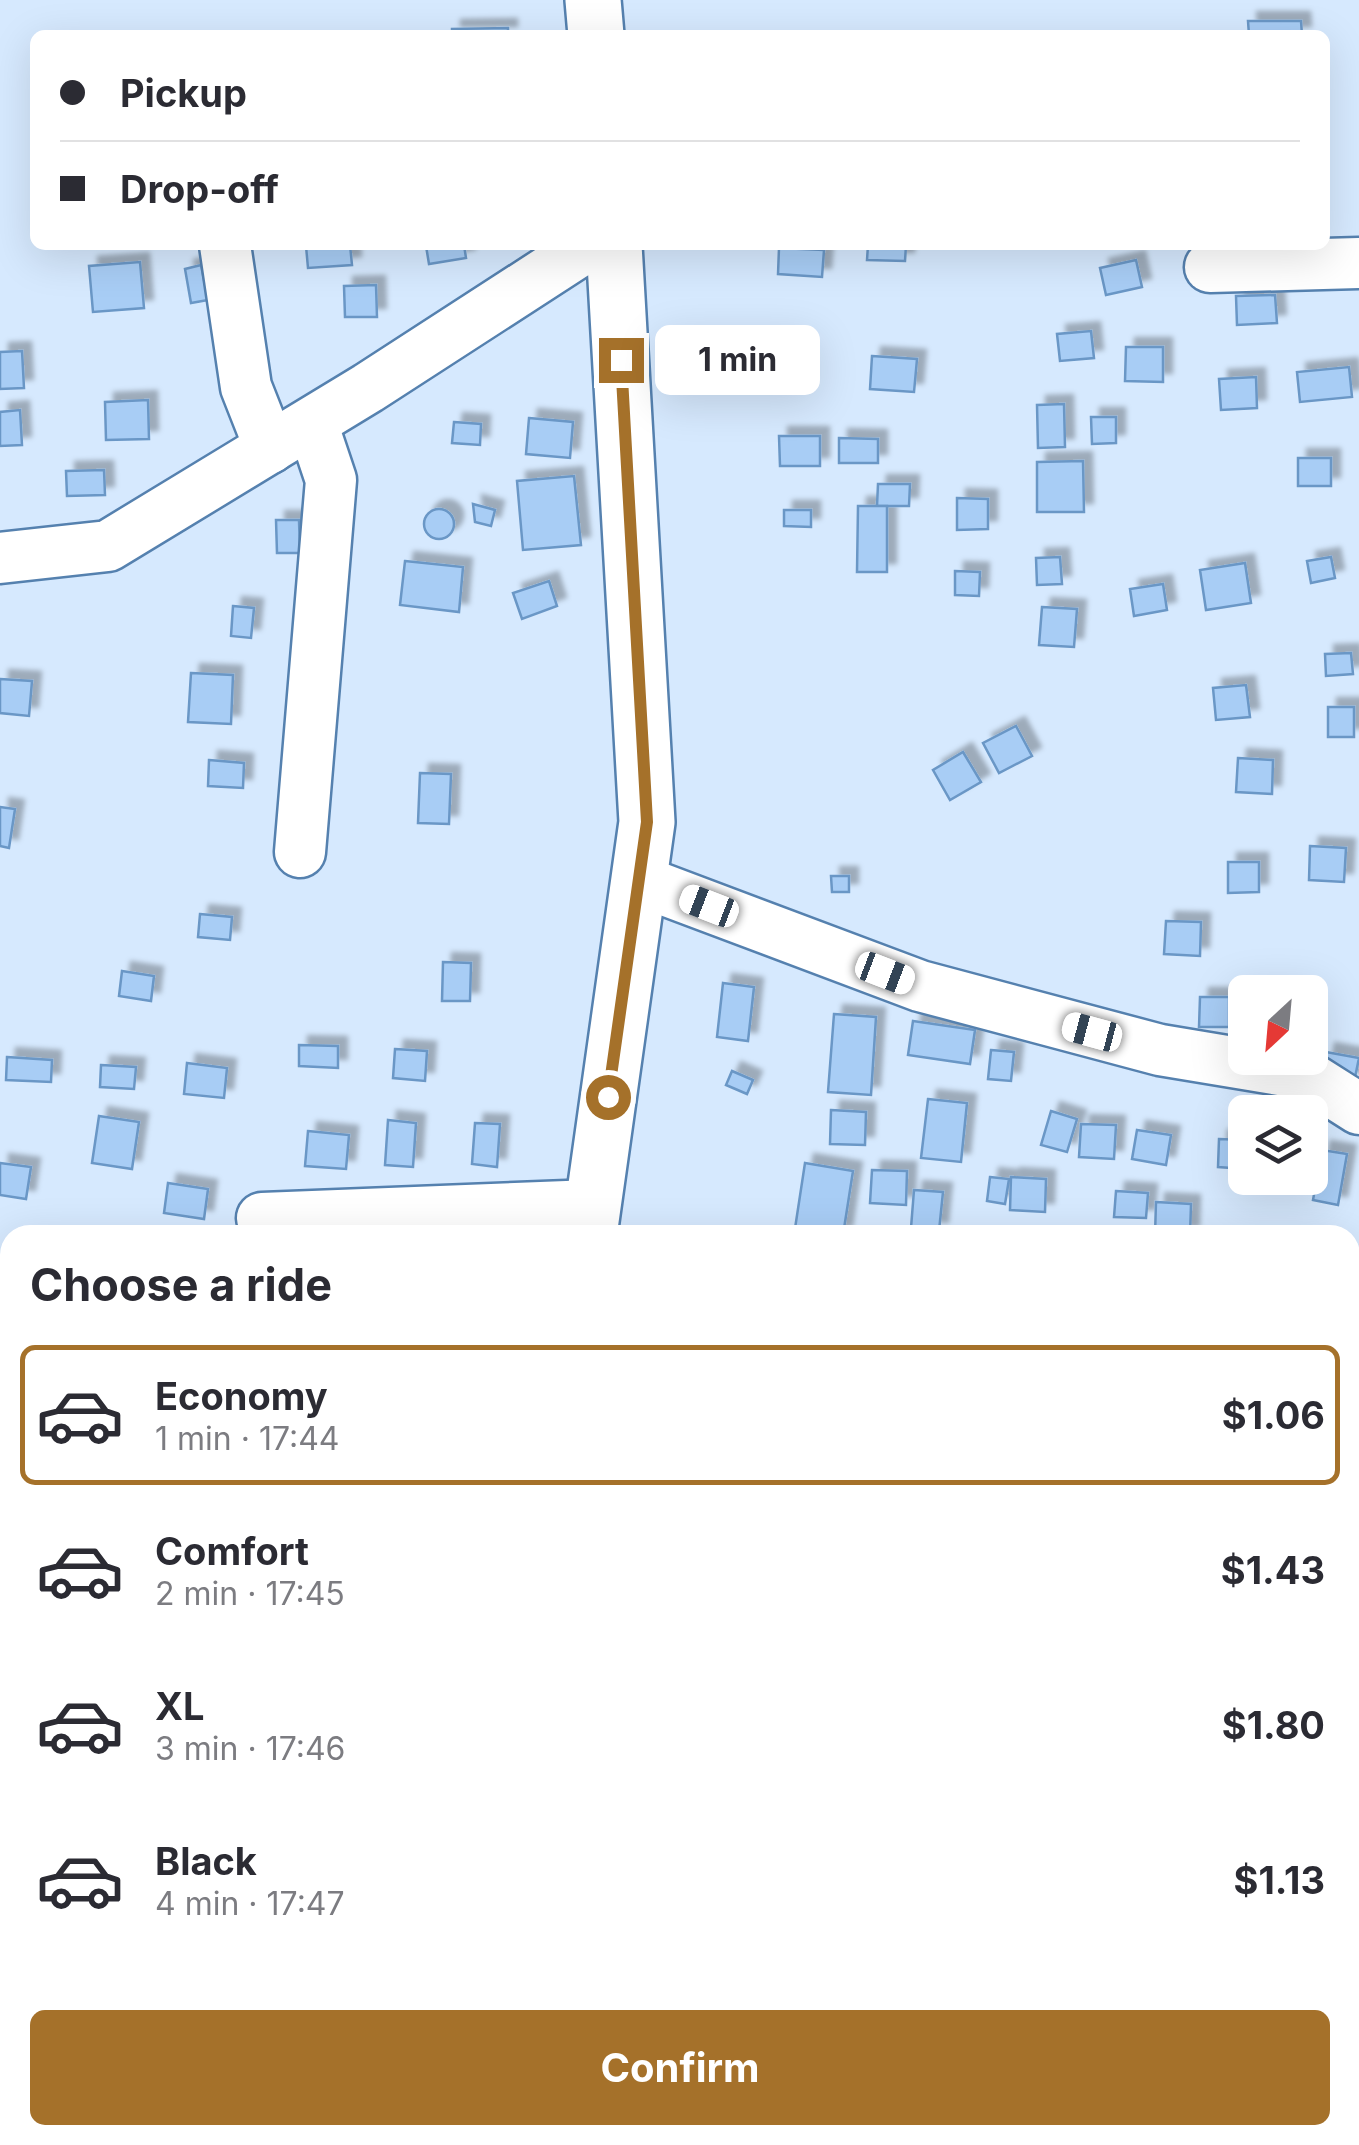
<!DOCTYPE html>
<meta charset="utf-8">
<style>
body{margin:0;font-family:Inter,sans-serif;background:#f2f2f3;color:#2b2b33;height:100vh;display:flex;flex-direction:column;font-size:38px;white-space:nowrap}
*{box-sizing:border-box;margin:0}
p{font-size:32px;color:#7c7c81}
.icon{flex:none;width:55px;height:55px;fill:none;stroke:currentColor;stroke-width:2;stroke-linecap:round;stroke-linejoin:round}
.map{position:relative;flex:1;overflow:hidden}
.details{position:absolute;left:0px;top:1225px;width:1360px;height:920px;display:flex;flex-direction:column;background:#fff;border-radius:30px 30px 0 0;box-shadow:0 10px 40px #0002}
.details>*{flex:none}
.guide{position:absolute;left:30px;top:30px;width:1300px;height:220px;border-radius:15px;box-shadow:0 10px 40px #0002;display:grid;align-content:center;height:220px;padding:0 30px;background:#fff}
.needle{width:65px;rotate:206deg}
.fabs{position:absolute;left:1228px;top:975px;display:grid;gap:20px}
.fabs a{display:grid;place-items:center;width:100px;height:100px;border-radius:15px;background:#fff;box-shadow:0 10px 40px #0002;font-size:50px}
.end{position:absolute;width:45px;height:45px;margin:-22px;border:12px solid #a5712a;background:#fff;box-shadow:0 0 0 5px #fff}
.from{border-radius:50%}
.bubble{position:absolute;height:70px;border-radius:15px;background:#fff;box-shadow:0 10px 40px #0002;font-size:32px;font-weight:700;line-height:70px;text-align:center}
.car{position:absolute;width:30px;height:60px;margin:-30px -15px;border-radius:12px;box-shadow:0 0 8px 2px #0007;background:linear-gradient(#fff 24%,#345 0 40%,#fff 0 76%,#345 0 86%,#fff 0)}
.guide b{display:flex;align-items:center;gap:35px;height:95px;font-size:38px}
.guide b+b{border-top:2px solid #e1e1e2}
.guide i{width:25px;height:25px;background:#2b2b33}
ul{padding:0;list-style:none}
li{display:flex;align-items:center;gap:30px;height:140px;margin:0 20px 15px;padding:0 10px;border:5px solid transparent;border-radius:15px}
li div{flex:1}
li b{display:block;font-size:38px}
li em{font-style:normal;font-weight:700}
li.selected{border-color:#a5712a}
li>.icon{width:90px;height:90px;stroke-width:1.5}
h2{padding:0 30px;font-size:45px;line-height:120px}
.primary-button{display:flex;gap:20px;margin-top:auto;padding:20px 30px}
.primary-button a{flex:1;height:115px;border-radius:15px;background:#a5712a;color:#fff;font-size:40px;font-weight:700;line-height:115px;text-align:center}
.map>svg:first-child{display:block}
</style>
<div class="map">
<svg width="1359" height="2145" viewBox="0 0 1359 2145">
<defs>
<filter id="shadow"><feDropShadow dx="9" dy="-9" stdDeviation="2.5" flood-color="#0004"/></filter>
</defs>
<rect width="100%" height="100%" fill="#d6e9fe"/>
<g fill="#a8cdf5" stroke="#6a97c6" stroke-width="2.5" filter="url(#shadow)">
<path d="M1248,21H1301L1302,35H1249Z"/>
<path d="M508,28V35H452V29Z"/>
<path d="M350,245L352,265L308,268L306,246Z"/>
<path d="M464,245L466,258L429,264L426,246Z"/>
<path d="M868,245H906L905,261L867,260Z"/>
<path d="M779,248L824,250L822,277L778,274Z"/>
<path d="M1136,260L1142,287L1106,295L1100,268Z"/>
<path d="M140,262L144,308L93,312L89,266Z"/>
<path d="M201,265L208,300L191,303L185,269Z"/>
<path d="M376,285L377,317H345L344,286Z"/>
<path d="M1275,295L1277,323L1237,325L1236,296Z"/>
<path d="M1091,331L1094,358L1060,361L1057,334Z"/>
<path d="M1126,347H1163V382L1125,381Z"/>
<path d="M22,351L24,388L0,389V352Z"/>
<path d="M872,356L917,359L914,392L870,389Z"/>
<path d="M730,365L758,366L757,386L730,385Z"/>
<path d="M1349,367L1352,397L1300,402L1297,372Z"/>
<path d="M1256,377L1257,408L1221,410L1219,379Z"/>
<path d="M148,400L149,439L106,440L105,402Z"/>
<path d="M1064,404L1065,447L1038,448L1037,405Z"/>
<path d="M20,410L22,445L0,446V412Z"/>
<path d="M1091,417H1116V443L1092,444Z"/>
<path d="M529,418L573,422L570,458L526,454Z"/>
<path d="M454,422L481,424L480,445L452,443Z"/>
<path d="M779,436H820V466H780Z"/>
<path d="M839,438L878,439V463H839Z"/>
<rect x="1298" y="458" width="33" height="28"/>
<path d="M1083,461L1084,512H1037V462Z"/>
<path d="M104,470L105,495L67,496L66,471Z"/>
<path d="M574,476L581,545L523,550L517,481Z"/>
<path d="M878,484H910L909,506H877Z"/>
<path d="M957,498L988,499V529L957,530Z"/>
<path d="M473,504L495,510L491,526L475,522Z"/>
<path d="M858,506H887V572H857Z"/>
<circle cx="439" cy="524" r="15"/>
<path d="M784,510H811V527L784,526Z"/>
<path d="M276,520H299L300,553H277Z"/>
<path d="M1060,557L1062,584L1037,585L1036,558Z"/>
<path d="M1331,557L1335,578L1311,583L1307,561Z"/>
<path d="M405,561L463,567L459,612L400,605Z"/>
<path d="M1245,563L1251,603L1206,610L1200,570Z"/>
<path d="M955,571L980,572L979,596L955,595Z"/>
<path d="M549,581L557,606L522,619L513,593Z"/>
<path d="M1163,584L1167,610L1134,616L1130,589Z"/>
<path d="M233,606L254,608L251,638L231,636Z"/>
<path d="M1042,607L1077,609L1074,647L1039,645Z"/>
<path d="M1351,653L1353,674L1326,676L1325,654Z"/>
<path d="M191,673L233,675L231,724L188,722Z"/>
<path d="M0,679L32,681L29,716L0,713Z"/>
<path d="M1246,685L1250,717L1216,720L1213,688Z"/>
<rect x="1328" y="707" width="26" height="30"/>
<path d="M1016,726L1032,756L999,773L983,743Z"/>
<path d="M963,752L981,782L950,800L933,770Z"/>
<path d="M1238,758L1273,760L1272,794L1236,792Z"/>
<path d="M209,760L244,763L243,788L208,786Z"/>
<path d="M420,773L451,774L449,824L418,823Z"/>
<path d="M0,807L15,809L9,848L0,846Z"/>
<path d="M1310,846L1346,848L1344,882L1309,880Z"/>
<path d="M1228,862H1259V892L1228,893Z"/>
<path d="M831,876H849V892H832Z"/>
<path d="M200,914L232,917L230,940L198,937Z"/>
<path d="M1166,921L1201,922L1200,956L1164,954Z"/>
<path d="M443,962L471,963L470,1001H442Z"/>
<path d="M122,971L154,976L151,1001L119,996Z"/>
<path d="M723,983L754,987L748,1041L717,1037Z"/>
<path d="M1200,997H1229V1027H1199Z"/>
<path d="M834,1014L876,1017L871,1095L828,1092Z"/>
<path d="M913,1021L975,1030L970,1064L908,1055Z"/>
<path d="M299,1045L338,1046V1068L299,1066Z"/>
<path d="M395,1049L427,1051L425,1081L393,1078Z"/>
<path d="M991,1050L1014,1052L1011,1081L988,1079Z"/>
<path d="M1326,1052L1359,1058L1354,1082L1322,1075Z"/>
<path d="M7,1057L52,1060L51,1082L6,1080Z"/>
<path d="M187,1063L227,1068L224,1098L184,1094Z"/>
<path d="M101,1065L136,1067L134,1089L100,1087Z"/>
<path d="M732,1071L753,1080L747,1094L726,1085Z"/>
<path d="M928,1099L967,1103L961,1162L921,1158Z"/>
<path d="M831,1110L866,1112L865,1145L830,1144Z"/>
<path d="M1051,1111L1077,1119L1067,1152L1041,1145Z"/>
<path d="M99,1116L139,1122L132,1169L92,1163Z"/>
<path d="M388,1120L416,1123L413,1167L385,1165Z"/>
<path d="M475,1123L500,1124L497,1167L472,1164Z"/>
<path d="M1081,1124L1116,1125L1114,1159L1079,1157Z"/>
<path d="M1137,1130L1171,1135L1166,1165L1132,1159Z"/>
<path d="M308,1131L349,1135L346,1169L305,1166Z"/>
<path d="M1219,1139L1245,1140V1169L1218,1167Z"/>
<path d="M1322,1150L1347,1154L1338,1205L1313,1200Z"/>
<path d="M0,1163L31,1167L26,1199L0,1195Z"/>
<path d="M805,1163L853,1171L843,1235H794Z"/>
<path d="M872,1170L907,1171L906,1205L870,1203Z"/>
<path d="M990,1177L1009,1179L1005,1204L987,1201Z"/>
<path d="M1011,1177L1046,1179L1045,1212L1010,1210Z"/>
<path d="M168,1183L208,1189L204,1219L164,1213Z"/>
<path d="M914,1190L943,1192L939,1231L911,1228Z"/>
<path d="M1116,1191L1148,1193L1146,1218L1114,1217Z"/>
<path d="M1156,1202L1191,1204L1190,1235H1155Z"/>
</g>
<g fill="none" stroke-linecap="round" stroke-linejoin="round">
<defs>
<g id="minor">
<path d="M225,245L246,387L270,448"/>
<path d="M1210,267L1359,263"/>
<path d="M0,558L108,546L368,388L589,245"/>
<path d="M300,852L331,480L312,423"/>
<path d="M638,880L920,986L1160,1050L1304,1074L1359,1109"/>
<path d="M262,1218L593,1205"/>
<path d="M1350,1678L1354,1727L1359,1741"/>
</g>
<g id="major">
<path d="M593,0L596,35"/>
<path d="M589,1235L647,822L614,245"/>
<path d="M445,2145L447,2135"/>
</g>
</defs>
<use href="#minor" stroke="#5581af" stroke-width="55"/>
<use href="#major" stroke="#5581af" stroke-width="60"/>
<use href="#minor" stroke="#fff" stroke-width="50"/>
<use href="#major" stroke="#fff" stroke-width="55"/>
</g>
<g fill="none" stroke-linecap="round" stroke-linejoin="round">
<path stroke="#a5712a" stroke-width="12" d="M608,1097L647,822L621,360"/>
</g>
</svg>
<div class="fabs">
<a><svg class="needle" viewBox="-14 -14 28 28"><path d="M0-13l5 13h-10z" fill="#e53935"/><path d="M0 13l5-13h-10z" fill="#7c7c81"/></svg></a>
<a><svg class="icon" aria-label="layers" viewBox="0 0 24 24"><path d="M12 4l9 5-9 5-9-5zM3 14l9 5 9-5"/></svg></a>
</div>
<i class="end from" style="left:608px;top:1097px"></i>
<i class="end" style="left:621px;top:360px"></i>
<div class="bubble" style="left:655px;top:325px;width:165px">1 min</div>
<i class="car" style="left:709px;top:906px;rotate:291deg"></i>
<i class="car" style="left:885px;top:973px;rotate:111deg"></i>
<i class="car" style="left:1092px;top:1032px;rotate:285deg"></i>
<div class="guide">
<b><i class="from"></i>Pickup</b>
<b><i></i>Drop-off</b>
</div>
<section class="details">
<h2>Choose a ride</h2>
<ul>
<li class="selected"><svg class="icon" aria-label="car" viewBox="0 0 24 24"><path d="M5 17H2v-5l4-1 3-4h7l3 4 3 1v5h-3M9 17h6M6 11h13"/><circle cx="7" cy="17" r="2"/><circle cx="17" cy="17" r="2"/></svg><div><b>Economy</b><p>1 min · 17:44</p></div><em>$1.06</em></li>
<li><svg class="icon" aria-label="car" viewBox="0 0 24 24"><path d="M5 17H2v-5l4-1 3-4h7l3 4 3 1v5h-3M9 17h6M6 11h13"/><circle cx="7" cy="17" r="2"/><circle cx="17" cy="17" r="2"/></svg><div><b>Comfort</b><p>2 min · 17:45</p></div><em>$1.43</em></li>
<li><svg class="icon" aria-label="car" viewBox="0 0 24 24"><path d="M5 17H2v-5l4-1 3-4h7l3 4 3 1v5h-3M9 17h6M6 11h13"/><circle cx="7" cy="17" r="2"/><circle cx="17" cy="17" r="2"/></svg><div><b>XL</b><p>3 min · 17:46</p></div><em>$1.80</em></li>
<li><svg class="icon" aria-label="car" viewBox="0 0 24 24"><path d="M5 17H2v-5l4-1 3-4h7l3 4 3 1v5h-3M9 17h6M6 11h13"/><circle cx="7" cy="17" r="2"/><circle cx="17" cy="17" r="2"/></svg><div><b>Black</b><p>4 min · 17:47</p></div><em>$1.13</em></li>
</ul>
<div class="primary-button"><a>Confirm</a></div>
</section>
</div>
